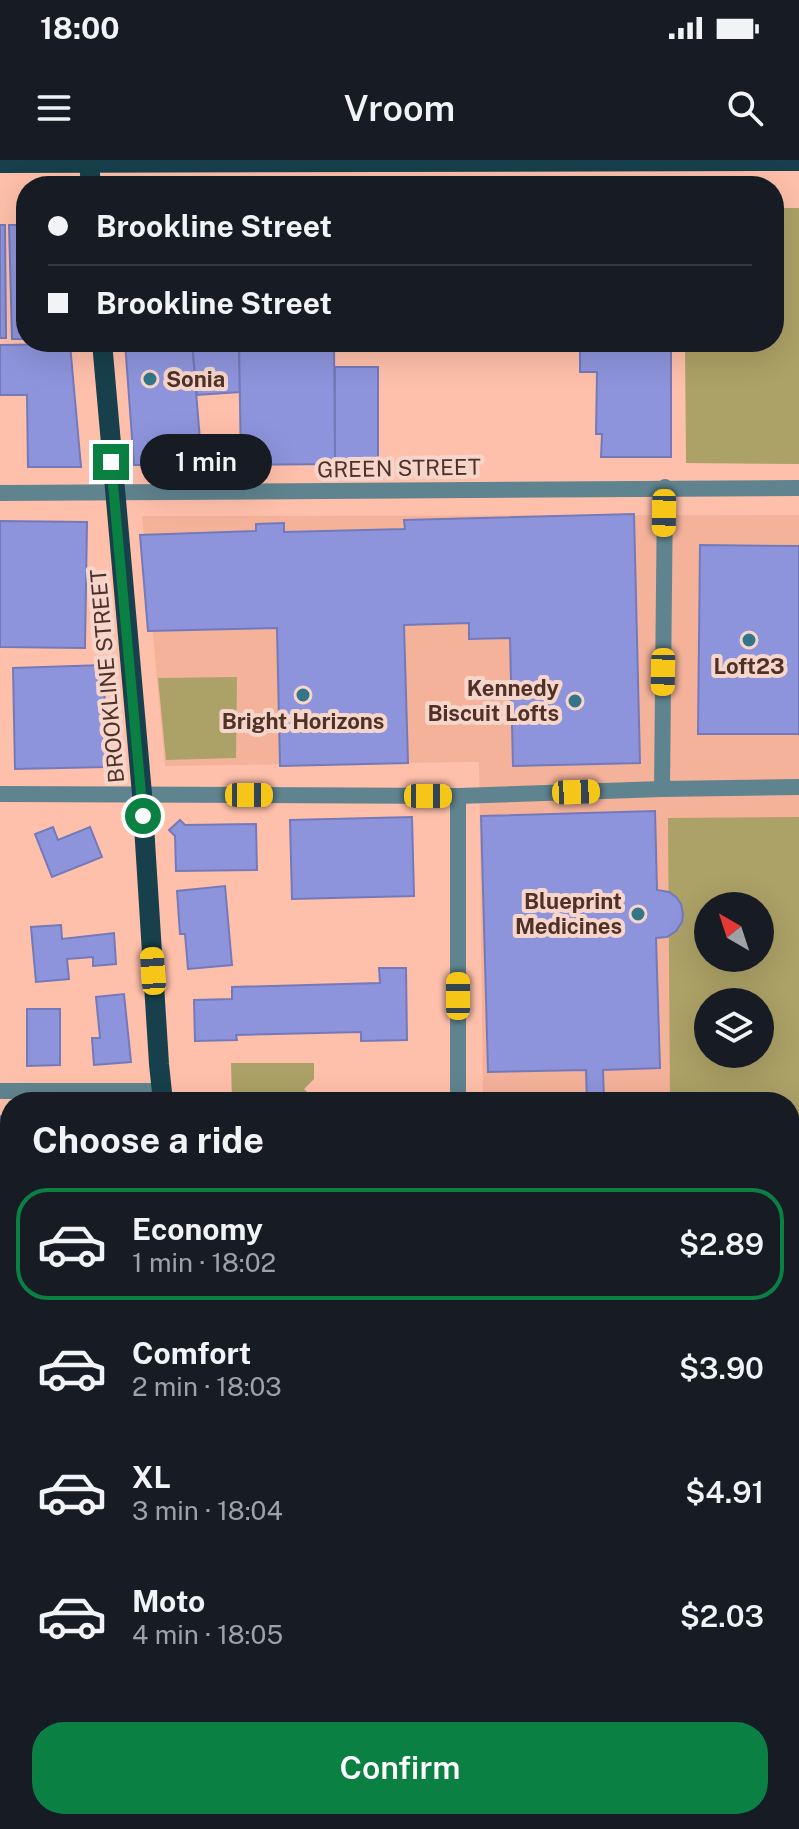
<!DOCTYPE html>
<meta charset="utf-8">
<style>
body{margin:0;font-family:"Public Sans",sans-serif;background:#242831;color:#f1f3f6;height:100vh;display:flex;flex-direction:column;font-size:30px;white-space:nowrap}
*{box-sizing:border-box;margin:0}
p{font-size:26px;color:#9ea1a6}
.icon{flex:none;width:44px;height:44px;fill:none;stroke:currentColor;stroke-width:2;stroke-linecap:round;stroke-linejoin:round}
.map{position:relative;flex:1;overflow:hidden}
.sheet{position:absolute;left:0px;top:932px;width:800px;height:738px;display:flex;flex-direction:column;background:#171b24;border-radius:32px 32px 0 0;box-shadow:0 8px 32px #0002}
.sheet>*{flex:none}
.guide{position:absolute;left:16px;top:16px;width:768px;height:176px;border-radius:32px;box-shadow:0 8px 32px #0002;display:grid;align-content:center;height:176px;padding:0 32px;background:#171b24}
.needle{width:52px;rotate:321deg}
.tools{position:absolute;left:694px;top:732px;display:grid;gap:16px}
.tools a{display:grid;place-items:center;width:80px;height:80px;border-radius:50%;background:#171b24;box-shadow:0 8px 32px #0002;font-size:40px}
.end{position:absolute;width:36px;height:36px;margin:-18px;border:10px solid #0b8043;background:#fff;box-shadow:0 0 0 4px #fff}
.from{border-radius:50%}
.bubble{position:absolute;height:56px;border-radius:28px;background:#171b24;box-shadow:0 8px 32px #0002;font-size:26px;font-weight:600;line-height:56px;text-align:center}
.car{position:absolute;width:24px;height:48px;margin:-24px -12px;border-radius:10px;box-shadow:0 0 6px 2px #0007;background:linear-gradient(#f5c518 24%,#345 0 40%,#f5c518 0 76%,#345 0 86%,#f5c518 0)}
.guide b{display:flex;align-items:center;gap:28px;height:76px;font-size:30px}
.guide b+b{border-top:2px solid #363941}
.guide i{width:20px;height:20px;background:#f1f3f6}
ul{padding:0;list-style:none}
li{display:flex;align-items:center;gap:24px;height:112px;margin:0 16px 12px;padding:0 16px;border:4px solid transparent;border-radius:32px}
li div{flex:1}
li b{display:block;font-size:30px}
li em{font-style:normal;font-weight:600}
li.selected{border-color:#0b8043}
li>.icon{width:72px;height:72px;stroke-width:1.5}
h2{padding:0 32px;font-size:36px;line-height:96px}
.action{display:flex;gap:16px;margin-top:auto;padding:16px 32px}
.action a{flex:1;height:92px;border-radius:32px;background:#0b8043;color:#fff;font-size:32px;font-weight:600;line-height:92px;text-align:center}
.status{display:flex;justify-content:space-between;align-items:center;height:56px;padding:0 40px;background:#171b24;direction:ltr}
.status svg{height:22px;fill:currentColor}
header{display:flex;justify-content:space-between;align-items:center;height:104px;padding:0 32px;background:#171b24;font-size:36px;font-weight:600}
.map>svg:first-child{display:block}
</style>
<div class="status"><b>18:00</b><svg viewBox="0 0 49 12"><path d="M0 12V9h3v3zM5 12V6h3v6zM10 12V3h3v9zM15 12V0h3v12zM26 1h20v11H26zM47 4h2v5h-2z"/></svg></div>
<header><svg class="icon" aria-label="menu" viewBox="0 0 24 24"><path d="M4 6h16M4 12h16M4 18h16"/></svg>Vroom<svg class="icon" aria-label="search" viewBox="0 0 24 24"><circle cx="10" cy="10" r="6"/><path d="M15 15l6 6"/></svg></header>
<div class="map">
<svg width="799" height="1669" viewBox="0 0 799 1669">
<rect width="100%" height="100%" fill="#ffc0ab"/>
<path fill="#f4b29b" fill-rule="evenodd" d="M799,355V1489H790V942H483L479,602L165,606L142,356ZM708,746H760V798H708ZM708,842H760V894H708Z"/>
<g fill="#aca166" fill-rule="evenodd">
<path d="M774,48H799V304L686,303L685,182H774Z"/>
<path d="M237,517L236,598L166,600L158,518Z"/>
<path d="M799,657V1202L790,1201V942H670L668,658ZM708,746H760V798H708ZM708,842H760V894H708Z"/>
<path d="M231,903H314V919L304,929L318,942H232Z"/>
<path d="M790,1549H799V1669H575V1660H790Z"/>
<path d="M361,1660H455V1669H362Z"/>
</g>
<g fill="#8e94dc" stroke="#7479b9" stroke-width="2">
<path d="M0,65H5L6,178H0Z"/>
<path d="M9,65H26V179H12Z"/>
<path d="M125,182H192L202,305H134Z"/>
<path d="M192,182H239L240,232L197,235Z"/>
<path d="M239,182H334L335,304L241,305Z"/>
<path d="M334,182H378V188H335Z"/>
<rect x="393" y="182" width="40" height="5"/>
<rect x="546" y="182" width="34" height="9"/>
<path d="M580,182L671,184V297H601L602,274H596L597,212H580Z"/>
<path d="M70,184L81,307H28L27,235H0V185Z"/>
<rect x="335" y="207" width="43" height="97"/>
<path d="M634,354L640,603L513,606L510,478L469,479V463L404,465L408,603L280,606L277,468L148,471L140,375L256,371V364L284,363V372L405,369L404,360Z"/>
<path d="M0,361L87,362L85,488L0,487Z"/>
<path d="M700,385L799,386V574H698Z"/>
<path d="M104,505L106,607L15,609L13,508Z"/>
<path d="M655,651L657,730L669,732L676,737L681,744L683,754L682,762L676,771L667,777L656,778L660,908L603,910L604,942H587L586,910L488,912L481,656Z"/>
<path d="M412,657L414,736L292,739L290,660Z"/>
<path d="M180,660L185,665L256,664L257,710L176,711L175,676L169,670Z"/>
<path d="M53,667L58,680L90,667L102,697L52,717L35,674Z"/>
<path d="M225,726L232,805L188,809L185,774H180L177,731Z"/>
<path d="M61,765L62,779L114,773L116,804L93,806V797L67,799L69,819L36,822L31,767Z"/>
<path d="M379,808H406L407,880L361,881V872L236,875L237,880L195,881L194,840L232,839V827L380,823Z"/>
<path d="M124,834L131,902L94,905L92,878H100L96,837Z"/>
<path d="M27,849H60V905L27,906Z"/>
<rect x="0" y="956" width="4" height="62"/>
<path d="M3,1090H10V1123L3,1122Z"/>
<rect x="0" y="1222" width="10" height="52"/>
<rect x="790" y="1288" width="9" height="205"/>
<rect x="0" y="1512" width="5" height="44"/>
<path d="M0,1636H10V1660H15V1669H0Z"/>
<rect x="19" y="1660" width="31" height="9"/>
<rect x="81" y="1660" width="45" height="9"/>
<rect x="149" y="1660" width="34" height="9"/>
<path d="M240,1660H361L362,1669H240Z"/>
<path d="M460,1660H558V1662L460,1663Z"/>
</g>
<g fill="none" stroke-linecap="round" stroke-linejoin="round">
<g stroke="#60848f" stroke-width="16">
<path d="M0,333L799,328"/>
<path d="M662,629L665,327"/>
<path d="M0,634L458,636L662,629L799,627"/>
<path d="M458,636V942"/>
<path d="M0,931H162"/>
<path d="M790,1225H799"/>
<path d="M6,1301L10,1378"/>
<path d="M790,1529H799"/>
<path d="M0,1600H10"/>
</g>
<g stroke="#17404c" stroke-width="20">
<path d="M89,2L91,26"/>
<path d="M0,3L799,1"/>
<path d="M102,182L142,634L159,904L163,942"/>
<path d="M211,1669V1660"/>
</g>
</g>
<g fill="none" stroke-linecap="round" stroke-linejoin="round">
<path stroke="#0b8043" stroke-width="10" d="M111,302L143,656"/>
</g>
<g fill="#347588" stroke="#f6d6cb" stroke-width="3">
<circle cx="150" cy="219" r="8"/>
<circle cx="749" cy="480" r="8"/>
<circle cx="303" cy="535" r="8"/>
<circle cx="575" cy="541" r="8"/>
<circle cx="638" cy="754" r="8"/>
</g>
<g text-anchor="middle" dominant-baseline="central" stroke-width="8" stroke-linejoin="round" paint-order="stroke">
<g font-size="22" font-weight="bold" fill="#503127" stroke="#f6d6cb">
<text x="166" y="219" text-anchor="start">Sonia</text>
<text x="749" y="506">Loft23</text>
<text x="559" y="528" text-anchor="end">Kennedy<tspan x="559" dy="25">Biscuit Lofts</tspan></text>
<text x="303" y="561">Bright Horizons</text>
<text x="622" y="741" text-anchor="end">Blueprint<tspan x="622" dy="25">Medicines</tspan></text>
</g>
<g font-size="22" fill="#503127" stroke="#f6d6cb">
<text transform="translate(399 308) rotate(-1)">GREEN STREET</text>
<text transform="translate(107 516) rotate(-95)">BROOKLINE STREET</text>
</g>
</g>
</svg>
<div class="tools">
<a><svg class="needle" viewBox="-14 -14 28 28"><path d="M0-13l5 13h-10z" fill="#e53935"/><path d="M0 13l5-13h-10z" fill="#9ea1a6"/></svg></a>
<a><svg class="icon" aria-label="layers" viewBox="0 0 24 24"><path d="M12 4l9 5-9 5-9-5zM3 14l9 5 9-5"/></svg></a>
</div>
<i class="end from" style="left:143px;top:656px"></i>
<i class="end" style="left:111px;top:302px"></i>
<div class="bubble" style="left:140px;top:274px;width:132px">1 min</div>
<i class="car" style="left:664px;top:353px;rotate:181deg"></i>
<i class="car" style="left:663px;top:512px;rotate:181deg"></i>
<i class="car" style="left:576px;top:632px;rotate:88deg"></i>
<i class="car" style="left:249px;top:635px;rotate:90deg"></i>
<i class="car" style="left:428px;top:636px;rotate:90deg"></i>
<i class="car" style="left:153px;top:811px;rotate:356deg"></i>
<i class="car" style="left:458px;top:836px;rotate:0deg"></i>
<div class="guide">
<b><i class="from"></i>Brookline Street</b>
<b><i></i>Brookline Street</b>
</div>
<section class="sheet">
<h2>Choose a ride</h2>
<ul>
<li class="selected"><svg class="icon" aria-label="car" viewBox="0 0 24 24"><path d="M5 17H2v-5l4-1 3-4h7l3 4 3 1v5h-3M9 17h6M6 11h13"/><circle cx="7" cy="17" r="2"/><circle cx="17" cy="17" r="2"/></svg><div><b>Economy</b><p>1 min · 18:02</p></div><em>$2.89</em></li>
<li><svg class="icon" aria-label="car" viewBox="0 0 24 24"><path d="M5 17H2v-5l4-1 3-4h7l3 4 3 1v5h-3M9 17h6M6 11h13"/><circle cx="7" cy="17" r="2"/><circle cx="17" cy="17" r="2"/></svg><div><b>Comfort</b><p>2 min · 18:03</p></div><em>$3.90</em></li>
<li><svg class="icon" aria-label="car" viewBox="0 0 24 24"><path d="M5 17H2v-5l4-1 3-4h7l3 4 3 1v5h-3M9 17h6M6 11h13"/><circle cx="7" cy="17" r="2"/><circle cx="17" cy="17" r="2"/></svg><div><b>XL</b><p>3 min · 18:04</p></div><em>$4.91</em></li>
<li><svg class="icon" aria-label="car" viewBox="0 0 24 24"><path d="M5 17H2v-5l4-1 3-4h7l3 4 3 1v5h-3M9 17h6M6 11h13"/><circle cx="7" cy="17" r="2"/><circle cx="17" cy="17" r="2"/></svg><div><b>Moto</b><p>4 min · 18:05</p></div><em>$2.03</em></li>
</ul>
<div class="action"><a>Confirm</a></div>
</section>
</div>
